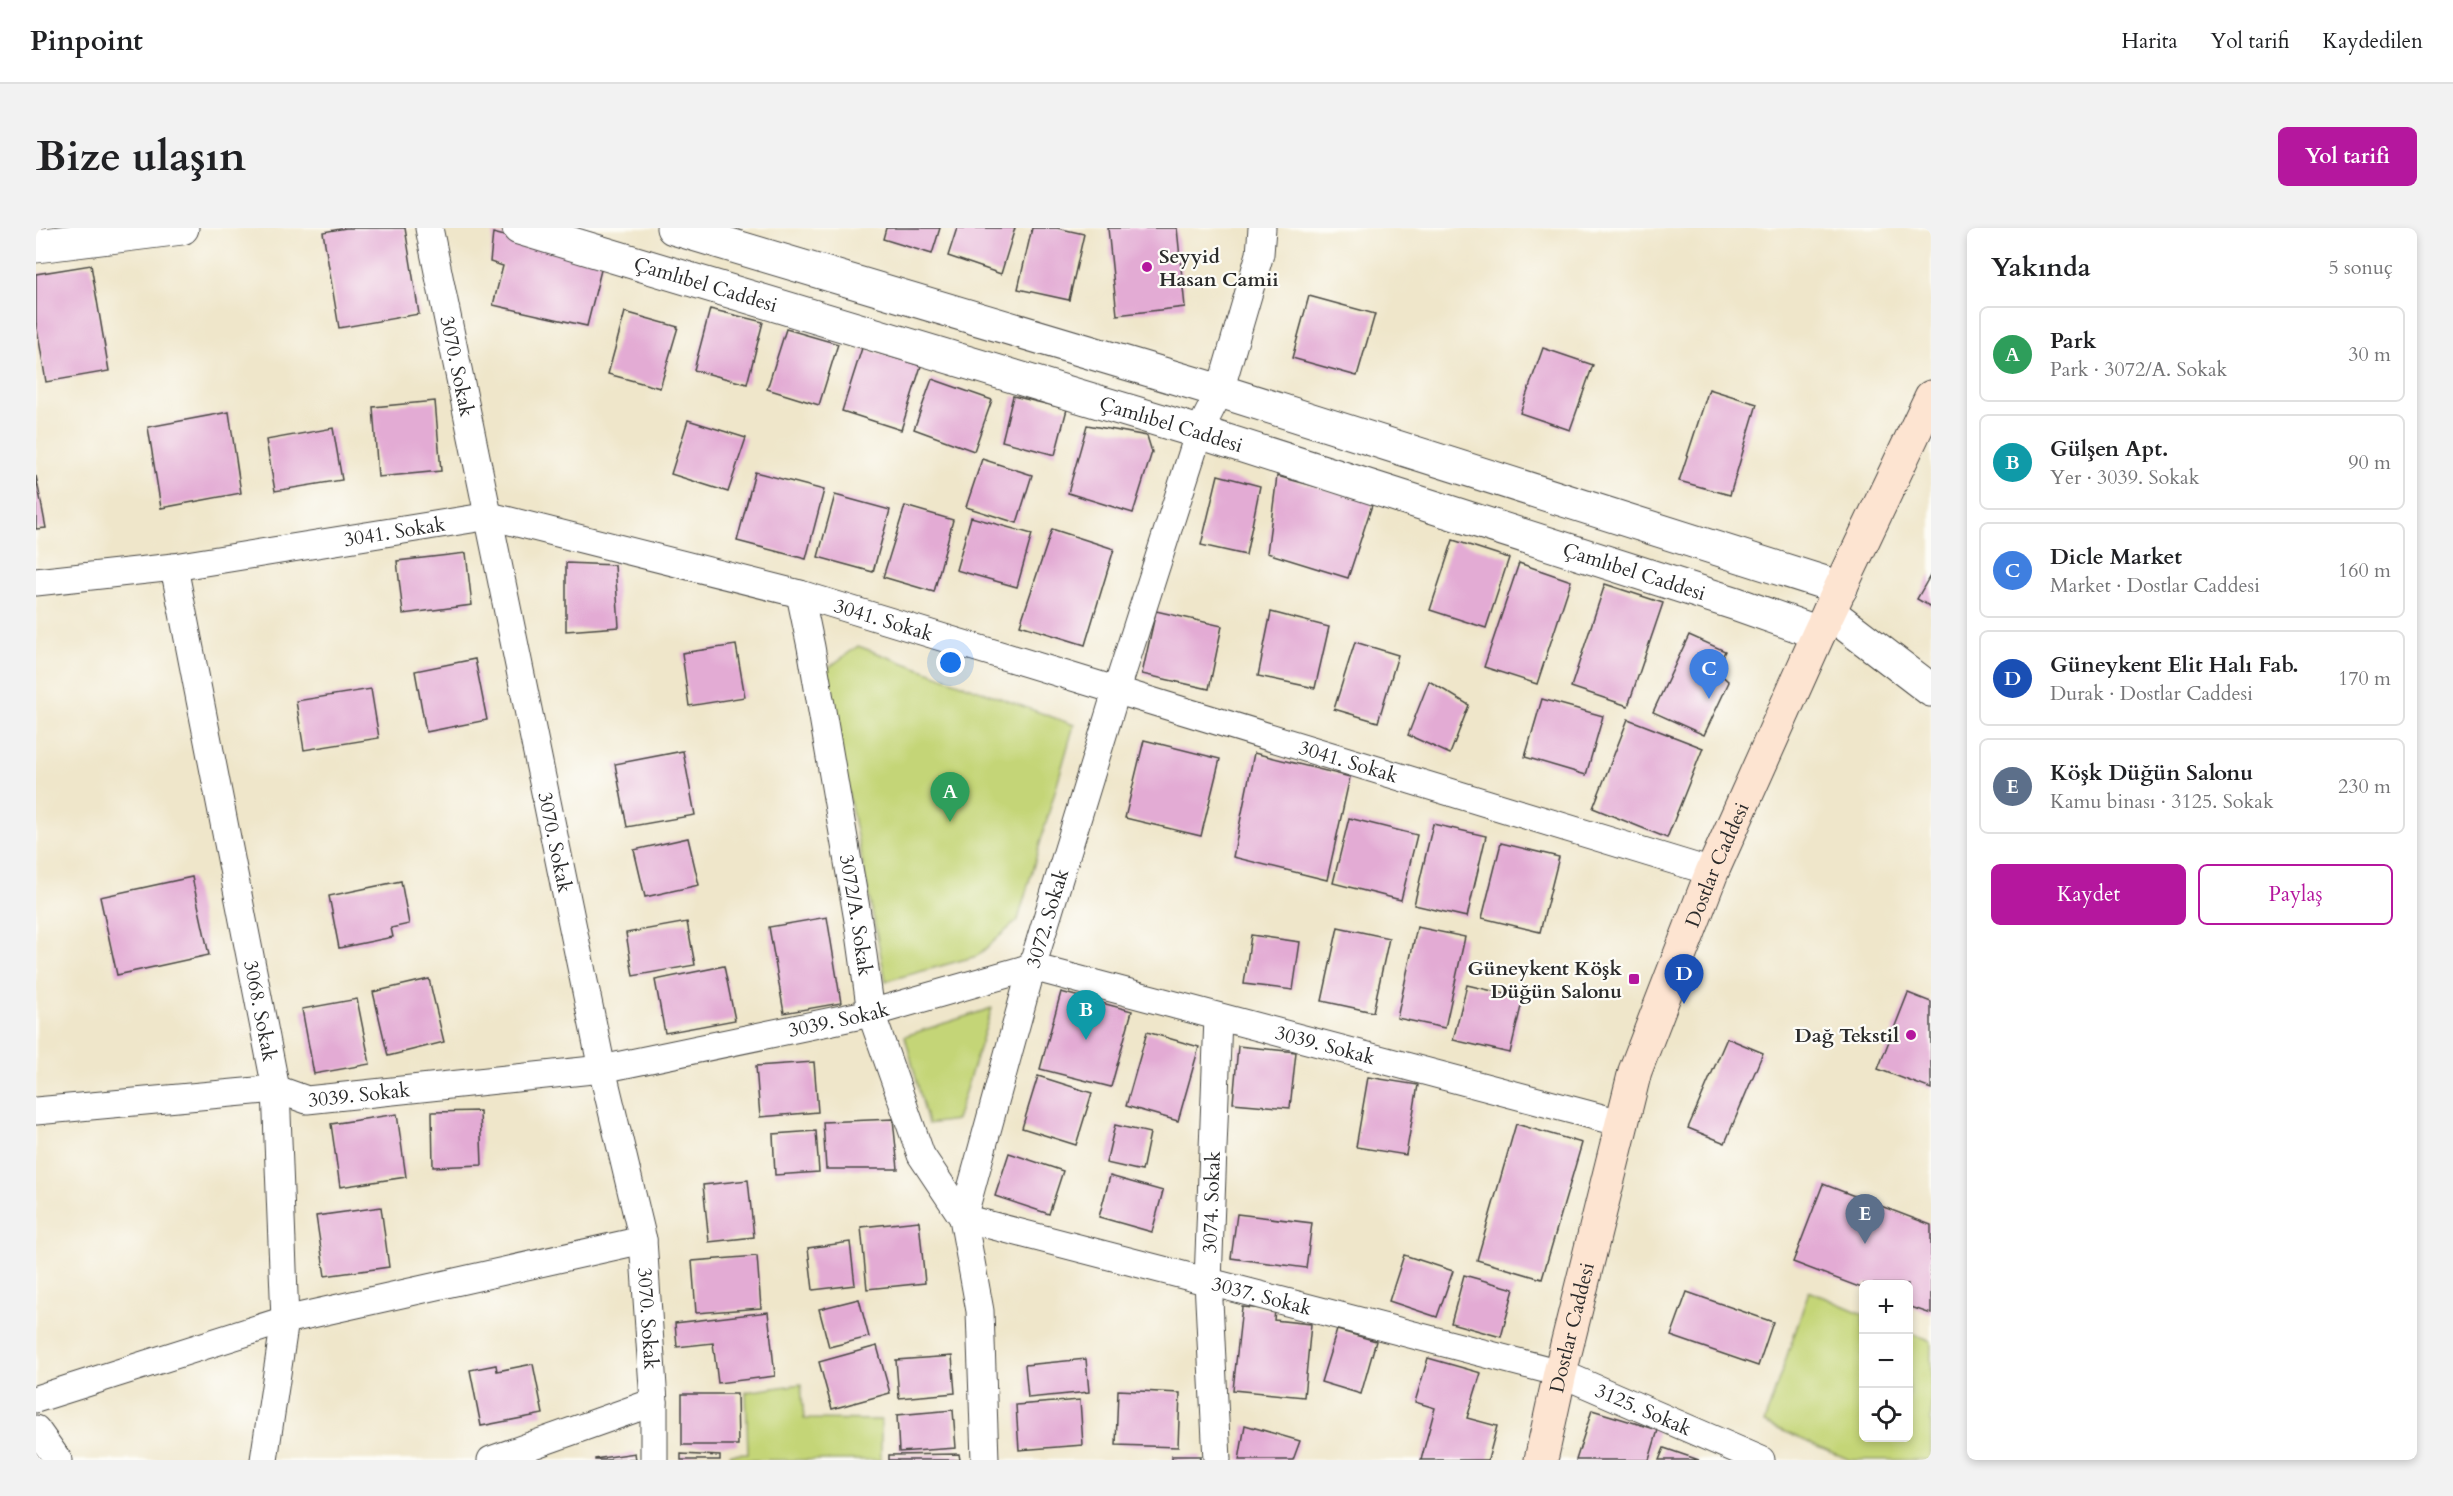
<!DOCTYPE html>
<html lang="tr">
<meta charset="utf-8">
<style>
body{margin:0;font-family:Cardo,serif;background:#f2f2f2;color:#202124}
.controls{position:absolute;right:18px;bottom:18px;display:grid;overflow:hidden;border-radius:9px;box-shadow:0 3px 9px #0003}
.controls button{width:54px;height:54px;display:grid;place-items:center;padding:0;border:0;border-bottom:2px solid #e0e0e0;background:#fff;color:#202124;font:30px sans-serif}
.you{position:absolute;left:915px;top:435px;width:21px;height:21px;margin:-15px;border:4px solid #fff;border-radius:50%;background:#1a73e8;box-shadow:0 0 0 9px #1a73e833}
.badge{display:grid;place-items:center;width:39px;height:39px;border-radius:50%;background:#b5179e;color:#fff;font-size:20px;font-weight:700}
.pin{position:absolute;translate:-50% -50px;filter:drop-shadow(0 2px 3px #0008)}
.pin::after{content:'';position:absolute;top:32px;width:21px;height:18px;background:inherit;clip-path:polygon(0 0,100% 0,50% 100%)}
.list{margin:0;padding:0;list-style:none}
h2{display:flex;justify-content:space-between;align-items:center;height:78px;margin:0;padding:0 24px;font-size:26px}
h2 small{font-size:20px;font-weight:400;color:#757577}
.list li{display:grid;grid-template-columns:39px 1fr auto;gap:18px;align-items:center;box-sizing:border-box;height:96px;margin:0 12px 12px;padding:0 12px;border:2px solid #e0e0e0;border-radius:9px}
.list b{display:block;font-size:22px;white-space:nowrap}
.list p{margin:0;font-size:20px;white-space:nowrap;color:#757577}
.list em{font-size:20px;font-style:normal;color:#757577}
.actions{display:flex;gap:12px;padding:18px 24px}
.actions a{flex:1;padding:14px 0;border:2px solid #b5179e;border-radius:9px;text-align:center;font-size:21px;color:#b5179e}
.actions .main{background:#b5179e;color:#fff}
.icon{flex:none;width:33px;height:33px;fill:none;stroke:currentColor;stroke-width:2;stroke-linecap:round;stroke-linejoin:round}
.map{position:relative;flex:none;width:1895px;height:1232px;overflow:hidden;border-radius:9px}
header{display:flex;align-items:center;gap:36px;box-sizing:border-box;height:84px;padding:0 30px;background:#fff;border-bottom:2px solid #e0e0e0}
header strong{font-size:28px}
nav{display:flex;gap:33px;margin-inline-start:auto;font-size:21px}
.intro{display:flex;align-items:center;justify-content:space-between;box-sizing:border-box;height:144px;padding:0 36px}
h1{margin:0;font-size:42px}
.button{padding:15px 27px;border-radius:9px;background:#b5179e;color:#fff;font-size:21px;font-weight:700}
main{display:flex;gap:36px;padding:0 36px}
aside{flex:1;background:#fff;border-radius:9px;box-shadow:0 3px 9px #0003}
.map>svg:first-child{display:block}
.green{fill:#c4d577;stroke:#788051;stroke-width:1.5}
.building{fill:#e3abd4}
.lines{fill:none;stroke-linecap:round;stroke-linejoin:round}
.minor-casing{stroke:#484743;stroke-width:29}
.tertiary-casing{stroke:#484743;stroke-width:35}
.secondary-casing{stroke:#484743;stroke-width:35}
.minor{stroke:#fff;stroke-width:27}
.tertiary{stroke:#fff;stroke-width:33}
.secondary{stroke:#fde4d1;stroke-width:33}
.poi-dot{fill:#b5179e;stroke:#fdfcf7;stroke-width:2}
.labels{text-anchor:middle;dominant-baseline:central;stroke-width:4.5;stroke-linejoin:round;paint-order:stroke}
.poi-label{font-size:20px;font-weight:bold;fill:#2b2b2b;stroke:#fdfcf7;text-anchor:end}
.street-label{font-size:20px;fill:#2b2b2b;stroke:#fdfcf7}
</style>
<header>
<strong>Pinpoint</strong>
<nav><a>Harita</a><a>Yol tarifi</a><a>Kaydedilen</a></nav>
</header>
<div class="intro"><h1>Bize ulaşın</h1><a class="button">Yol tarifi</a></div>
<main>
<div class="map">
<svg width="1895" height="1232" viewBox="0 0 1895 1232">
<rect width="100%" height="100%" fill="#fdfcf7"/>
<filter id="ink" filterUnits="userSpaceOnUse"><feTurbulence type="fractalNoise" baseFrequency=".0167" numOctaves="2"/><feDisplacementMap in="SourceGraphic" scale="12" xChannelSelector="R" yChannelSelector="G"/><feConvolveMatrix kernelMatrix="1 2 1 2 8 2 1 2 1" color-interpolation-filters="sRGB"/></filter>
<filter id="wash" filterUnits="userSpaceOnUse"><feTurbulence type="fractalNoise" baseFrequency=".008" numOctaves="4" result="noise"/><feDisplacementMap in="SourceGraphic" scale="24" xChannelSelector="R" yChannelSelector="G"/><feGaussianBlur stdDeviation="1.35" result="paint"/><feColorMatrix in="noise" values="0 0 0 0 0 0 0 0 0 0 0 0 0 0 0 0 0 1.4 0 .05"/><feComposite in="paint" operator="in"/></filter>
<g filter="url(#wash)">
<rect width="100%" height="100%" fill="#efe6ca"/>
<!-- green -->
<g class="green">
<polygon points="822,418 1038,497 982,692 941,728 850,753 788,443"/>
<polygon points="956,780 920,892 892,896 869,808"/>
<polygon points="1773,1063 1827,1086 1828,1210 1872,1210 1873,1104 1895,1114 1895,1232 1814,1232 1728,1195"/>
<polygon points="765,1156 768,1191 845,1192 845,1232 694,1232 694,1226 712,1225 710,1164"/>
</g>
<g id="blocks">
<!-- building -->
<g class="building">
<polygon points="310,0 369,0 383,86 303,100 287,4"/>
<polygon points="850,0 904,0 896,26 847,11"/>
<polygon points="921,0 979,0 965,46 912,28"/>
<polygon points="996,0 1021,0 1048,6 1033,72 982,61"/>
<polygon points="1072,0 1141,0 1149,79 1081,87"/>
<polygon points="457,5 567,34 551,98 457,77 467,38 454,34"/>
<polygon points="55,37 73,143 10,154 0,94 0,46"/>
<polygon points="1273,68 1339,86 1321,148 1256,130"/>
<polygon points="674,81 727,94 711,156 658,142"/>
<polygon points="589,84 642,99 624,160 572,146"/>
<polygon points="750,101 802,116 783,177 731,161"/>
<polygon points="826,120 885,138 865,202 806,183"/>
<polygon points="1507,120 1557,137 1534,202 1484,185"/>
<polygon points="896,151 956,172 938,223 878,201"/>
<polygon points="1673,161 1721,176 1694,267 1643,253"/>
<polygon points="977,168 1031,181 1019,227 966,213"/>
<polygon points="399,173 405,243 342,249 337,179"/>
<polygon points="193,184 205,265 125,280 112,199"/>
<polygon points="652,192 710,210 692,264 635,246"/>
<polygon points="1051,197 1111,208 1116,224 1097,285 1032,265"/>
<polygon points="297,200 306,252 239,263 230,212"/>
<polygon points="946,231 996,247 981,295 930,279"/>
<polygon points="719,244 788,262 770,331 701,313"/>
<polygon points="1182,247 1224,258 1210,327 1165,317"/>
<polygon points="0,248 10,300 0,301"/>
<polygon points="1241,248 1337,274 1312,350 1231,325"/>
<polygon points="799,267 854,282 837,344 782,329"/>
<polygon points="869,278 917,292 898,364 847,349"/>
<polygon points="935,289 996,306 981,359 920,342"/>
<polygon points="1016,301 1078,321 1049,417 984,397"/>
<polygon points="1417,312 1473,330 1450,400 1394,382"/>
<polygon points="430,325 436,377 367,386 361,333"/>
<polygon points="530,335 579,337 583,399 530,403"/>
<polygon points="1483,335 1535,353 1501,456 1448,439"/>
<polygon points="1895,346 1895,379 1881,371"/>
<polygon points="1569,356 1627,375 1592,478 1535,459"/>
<polygon points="1120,383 1186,398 1173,461 1106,446"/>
<polygon points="1235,384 1293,399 1279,460 1222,448"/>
<polygon points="1653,407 1689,423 1680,442 1693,454 1668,507 1617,484"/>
<polygon points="1319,414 1362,427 1342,494 1298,481"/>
<polygon points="700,417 709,469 653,478 646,425"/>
<polygon points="439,431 451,492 390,504 379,443"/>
<polygon points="1393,453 1433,477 1414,526 1372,507"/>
<polygon points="335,461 343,510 268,522 260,473"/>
<polygon points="1506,471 1567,488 1550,547 1489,529"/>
<polygon points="1592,491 1667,520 1631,610 1557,580"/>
<polygon points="1108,512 1184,531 1165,608 1089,590"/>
<polygon points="647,523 659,587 591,599 579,536"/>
<polygon points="1218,525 1314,549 1291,652 1197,629"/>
<polygon points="1313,590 1381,607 1365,672 1297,655"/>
<polygon points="1397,596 1450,608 1431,689 1378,677"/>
<polygon points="652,610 663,657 609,669 598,622"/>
<polygon points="1465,615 1523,629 1504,704 1446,690"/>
<polygon points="156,649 173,727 81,747 64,669"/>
<polygon points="365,653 373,696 355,700 357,709 303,720 293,668"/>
<polygon points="791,689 805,775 748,785 733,699"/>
<polygon points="651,694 659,737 597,748 590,705"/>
<polygon points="1302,699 1353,710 1337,784 1286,773"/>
<polygon points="1381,699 1429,709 1409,800 1361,790"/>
<polygon points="1215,707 1264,714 1257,762 1208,756"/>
<polygon points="688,738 699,792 629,805 619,752"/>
<polygon points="393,751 408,814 352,828 337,764"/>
<polygon points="1431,757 1487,770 1474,825 1417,812"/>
<polygon points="1025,764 1096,783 1075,859 1004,841"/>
<polygon points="1872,765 1895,774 1895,861 1842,841"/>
<polygon points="321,771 334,836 278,846 266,781"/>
<polygon points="1111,804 1163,819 1142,893 1090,878"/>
<polygon points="1691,810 1727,825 1689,915 1652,900"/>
<polygon points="1202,818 1260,824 1254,880 1197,875"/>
<polygon points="778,834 782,884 724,889 720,838"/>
<polygon points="1002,848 1056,865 1040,917 986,900"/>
<polygon points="1332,849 1382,857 1370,927 1320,919"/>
<polygon points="444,883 446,937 397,939 396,884"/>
<polygon points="361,886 370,949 304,959 295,896"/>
<polygon points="857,891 862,941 790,941 787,894"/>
<polygon points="1480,896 1546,915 1506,1051 1441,1032"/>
<polygon points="1079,897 1114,905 1106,943 1070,935"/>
<polygon points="780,903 783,944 739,947 737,906"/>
<polygon points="973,925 1027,943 1013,986 959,968"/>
<polygon points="1074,948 1127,963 1116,1004 1063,989"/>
<polygon points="712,952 718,1009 673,1014 667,957"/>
<polygon points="1787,956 1895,997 1895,1086 1872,1078 1872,1056 1828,1056 1828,1061 1757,1034"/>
<polygon points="345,979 353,1039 289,1048 280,988"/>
<polygon points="1201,986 1276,995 1270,1040 1195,1030"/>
<polygon points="883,993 889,1055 831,1061 825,999"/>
<polygon points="814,1014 819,1057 777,1062 772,1020"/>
<polygon points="1368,1027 1417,1043 1401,1089 1353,1073"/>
<polygon points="721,1028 725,1080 660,1085 656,1033"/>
<polygon points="1428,1047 1478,1061 1465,1109 1415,1095"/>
<polygon points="1651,1064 1737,1094 1722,1138 1635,1108"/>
<polygon points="823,1071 833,1109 793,1119 783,1081"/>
<polygon points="1206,1079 1239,1082 1238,1092 1275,1096 1268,1169 1197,1162"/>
<polygon points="732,1084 739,1148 682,1155 677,1115 641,1119 639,1095"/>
<polygon points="1301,1102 1340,1113 1325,1166 1285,1154"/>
<polygon points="841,1118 854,1165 796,1181 783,1134"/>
<polygon points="916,1128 919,1165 863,1170 860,1132"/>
<polygon points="1392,1130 1445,1145 1431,1190 1461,1198 1452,1232 1385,1232 1399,1180 1379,1174"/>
<polygon points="1050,1131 1053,1164 992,1170 989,1137"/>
<polygon points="497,1136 507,1186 445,1198 434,1142 460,1137 461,1143"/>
<polygon points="1082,1162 1144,1165 1142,1219 1080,1217"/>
<polygon points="646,1166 701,1166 702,1217 646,1217"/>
<polygon points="1044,1172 1047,1217 983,1222 980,1177"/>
<polygon points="917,1182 920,1220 863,1224 861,1187"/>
<polygon points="1556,1182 1622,1202 1613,1232 1540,1232"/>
<polygon points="1209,1197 1264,1213 1257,1232 1203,1232"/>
<polygon points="1628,1220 1663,1232 1623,1232"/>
<polygon points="599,1225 600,1232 559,1232 559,1231"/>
<polygon points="645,1226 684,1228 684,1232 645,1232"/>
<polygon points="923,1226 924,1232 853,1232 853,1227"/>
<rect x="1136" y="1228" width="28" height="4"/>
</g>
</g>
</g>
<g filter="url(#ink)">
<use href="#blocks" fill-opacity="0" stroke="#484743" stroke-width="1.5"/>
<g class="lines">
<defs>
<g id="minor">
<path id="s1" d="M393 0 566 841 607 1012 618 1174V1232"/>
<path id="s2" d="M138 339 240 861 249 1092 228 1232"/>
<path id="s3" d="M0 354 138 339 454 288 764 366 1676 644"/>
<path id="s4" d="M764 366 775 419 823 698 835 785 885 927 927 990 1524 1145 1725 1232"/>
<path id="s5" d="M0 883 240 861 271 872 566 841 835 785 996 739 1585 895"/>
<polyline points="0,1171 249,1092 607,1012"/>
<polyline points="0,1201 22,1232"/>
<polyline points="455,1232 618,1174"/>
<path id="s6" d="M949 1232 944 1083 927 990 996 739 1080 464 1163 204 1184 163 1224 26 1226 0"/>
<path id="s7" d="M1181 1232 1172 1053 1182 789"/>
</g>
<g id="tertiary">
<path id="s8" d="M483 0 1163 204 1701 376 1783 405"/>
<polyline points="637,0 1184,163 1805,360"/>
<polyline points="0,18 146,0"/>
<polyline points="1793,384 1895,462"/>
</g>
<g id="secondary">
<path id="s9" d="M1505 1232 1524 1145 1599 843 1676 644 1783 405 1895 169"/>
</g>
</defs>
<!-- minor casing -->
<use href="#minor" class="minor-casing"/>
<!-- tertiary casing -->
<use href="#tertiary" class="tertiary-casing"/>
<!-- secondary casing -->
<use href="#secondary" class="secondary-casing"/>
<!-- minor -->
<use href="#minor" class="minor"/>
<!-- tertiary -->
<use href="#tertiary" class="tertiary"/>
<!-- secondary -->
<use href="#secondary" class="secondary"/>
</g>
</g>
<!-- markers -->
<g class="poi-dot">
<circle cx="1111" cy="39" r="6"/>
<rect x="1592" y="745" width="12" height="12" rx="3"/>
<circle cx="1875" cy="807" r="6"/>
</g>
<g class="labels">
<!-- poi labels -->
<g class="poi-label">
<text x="1123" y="28" text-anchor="start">Seyyid<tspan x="1123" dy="23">Hasan Camii</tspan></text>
<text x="1586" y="740">Güneykent Köşk<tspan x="1586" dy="23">Düğün Salonu</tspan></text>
<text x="1863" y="807">Dağ Tekstil</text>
</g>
<!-- street labels -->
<g class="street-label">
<text stroke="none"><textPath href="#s8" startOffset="195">Çamlıbel Caddesi</textPath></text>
<text stroke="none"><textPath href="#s1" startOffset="141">3070. Sokak</textPath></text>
<text stroke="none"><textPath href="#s8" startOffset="681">Çamlıbel Caddesi</textPath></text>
<text stroke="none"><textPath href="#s3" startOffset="362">3041. Sokak</textPath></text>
<text stroke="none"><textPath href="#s8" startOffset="1167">Çamlıbel Caddesi</textPath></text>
<text stroke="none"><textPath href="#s3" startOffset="866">3041. Sokak</textPath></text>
<text stroke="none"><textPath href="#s3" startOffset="1352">3041. Sokak</textPath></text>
<text stroke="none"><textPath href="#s1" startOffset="627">3070. Sokak</textPath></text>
<text stroke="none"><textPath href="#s9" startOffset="622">Dostlar Caddesi</textPath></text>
<text stroke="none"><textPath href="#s4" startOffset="326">3072/A. Sokak</textPath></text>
<text stroke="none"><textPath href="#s6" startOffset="555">3072. Sokak</textPath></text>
<text stroke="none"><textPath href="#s2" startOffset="452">3068. Sokak</textPath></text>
<text stroke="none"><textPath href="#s5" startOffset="812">3039. Sokak</textPath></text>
<text stroke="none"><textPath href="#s5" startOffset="1316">3039. Sokak</textPath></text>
<text stroke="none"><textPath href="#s5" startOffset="326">3039. Sokak</textPath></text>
<text stroke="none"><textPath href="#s7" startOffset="258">3074. Sokak</textPath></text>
<text stroke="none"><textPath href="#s4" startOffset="960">3037. Sokak</textPath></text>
<text stroke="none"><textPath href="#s1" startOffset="1113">3070. Sokak</textPath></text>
<text stroke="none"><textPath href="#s9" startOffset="136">Dostlar Caddesi</textPath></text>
<text stroke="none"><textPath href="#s4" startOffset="1359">3125. Sokak</textPath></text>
</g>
</g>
</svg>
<div class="controls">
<button>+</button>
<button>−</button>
<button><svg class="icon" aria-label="locate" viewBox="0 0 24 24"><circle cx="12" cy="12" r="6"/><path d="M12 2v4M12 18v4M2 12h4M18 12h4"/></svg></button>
</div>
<div class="you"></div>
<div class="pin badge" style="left:914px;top:594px;background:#2e9e5b">A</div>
<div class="pin badge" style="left:1050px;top:812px;background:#0f9aa8">B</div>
<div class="pin badge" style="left:1673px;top:471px;background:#3f7fe0">C</div>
<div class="pin badge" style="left:1648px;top:776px;background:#1a4fb4">D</div>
<div class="pin badge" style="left:1829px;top:1016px;background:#5c6f8a">E</div>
</div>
<aside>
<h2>Yakında<small>5 sonuç</small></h2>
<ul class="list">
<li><span class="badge" style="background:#2e9e5b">A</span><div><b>Park</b><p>Park · 3072/A. Sokak</p></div><em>30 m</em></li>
<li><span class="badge" style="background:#0f9aa8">B</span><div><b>Gülşen Apt.</b><p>Yer · 3039. Sokak</p></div><em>90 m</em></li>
<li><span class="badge" style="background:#3f7fe0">C</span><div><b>Dicle Market</b><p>Market · Dostlar Caddesi</p></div><em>160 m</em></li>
<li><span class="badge" style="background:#1a4fb4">D</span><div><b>Güneykent Elit Halı Fab.</b><p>Durak · Dostlar Caddesi</p></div><em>170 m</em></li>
<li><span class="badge" style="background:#5c6f8a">E</span><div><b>Köşk Düğün Salonu</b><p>Kamu binası · 3125. Sokak</p></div><em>230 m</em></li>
</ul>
<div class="actions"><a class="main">Kaydet</a><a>Paylaş</a></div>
</aside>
</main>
